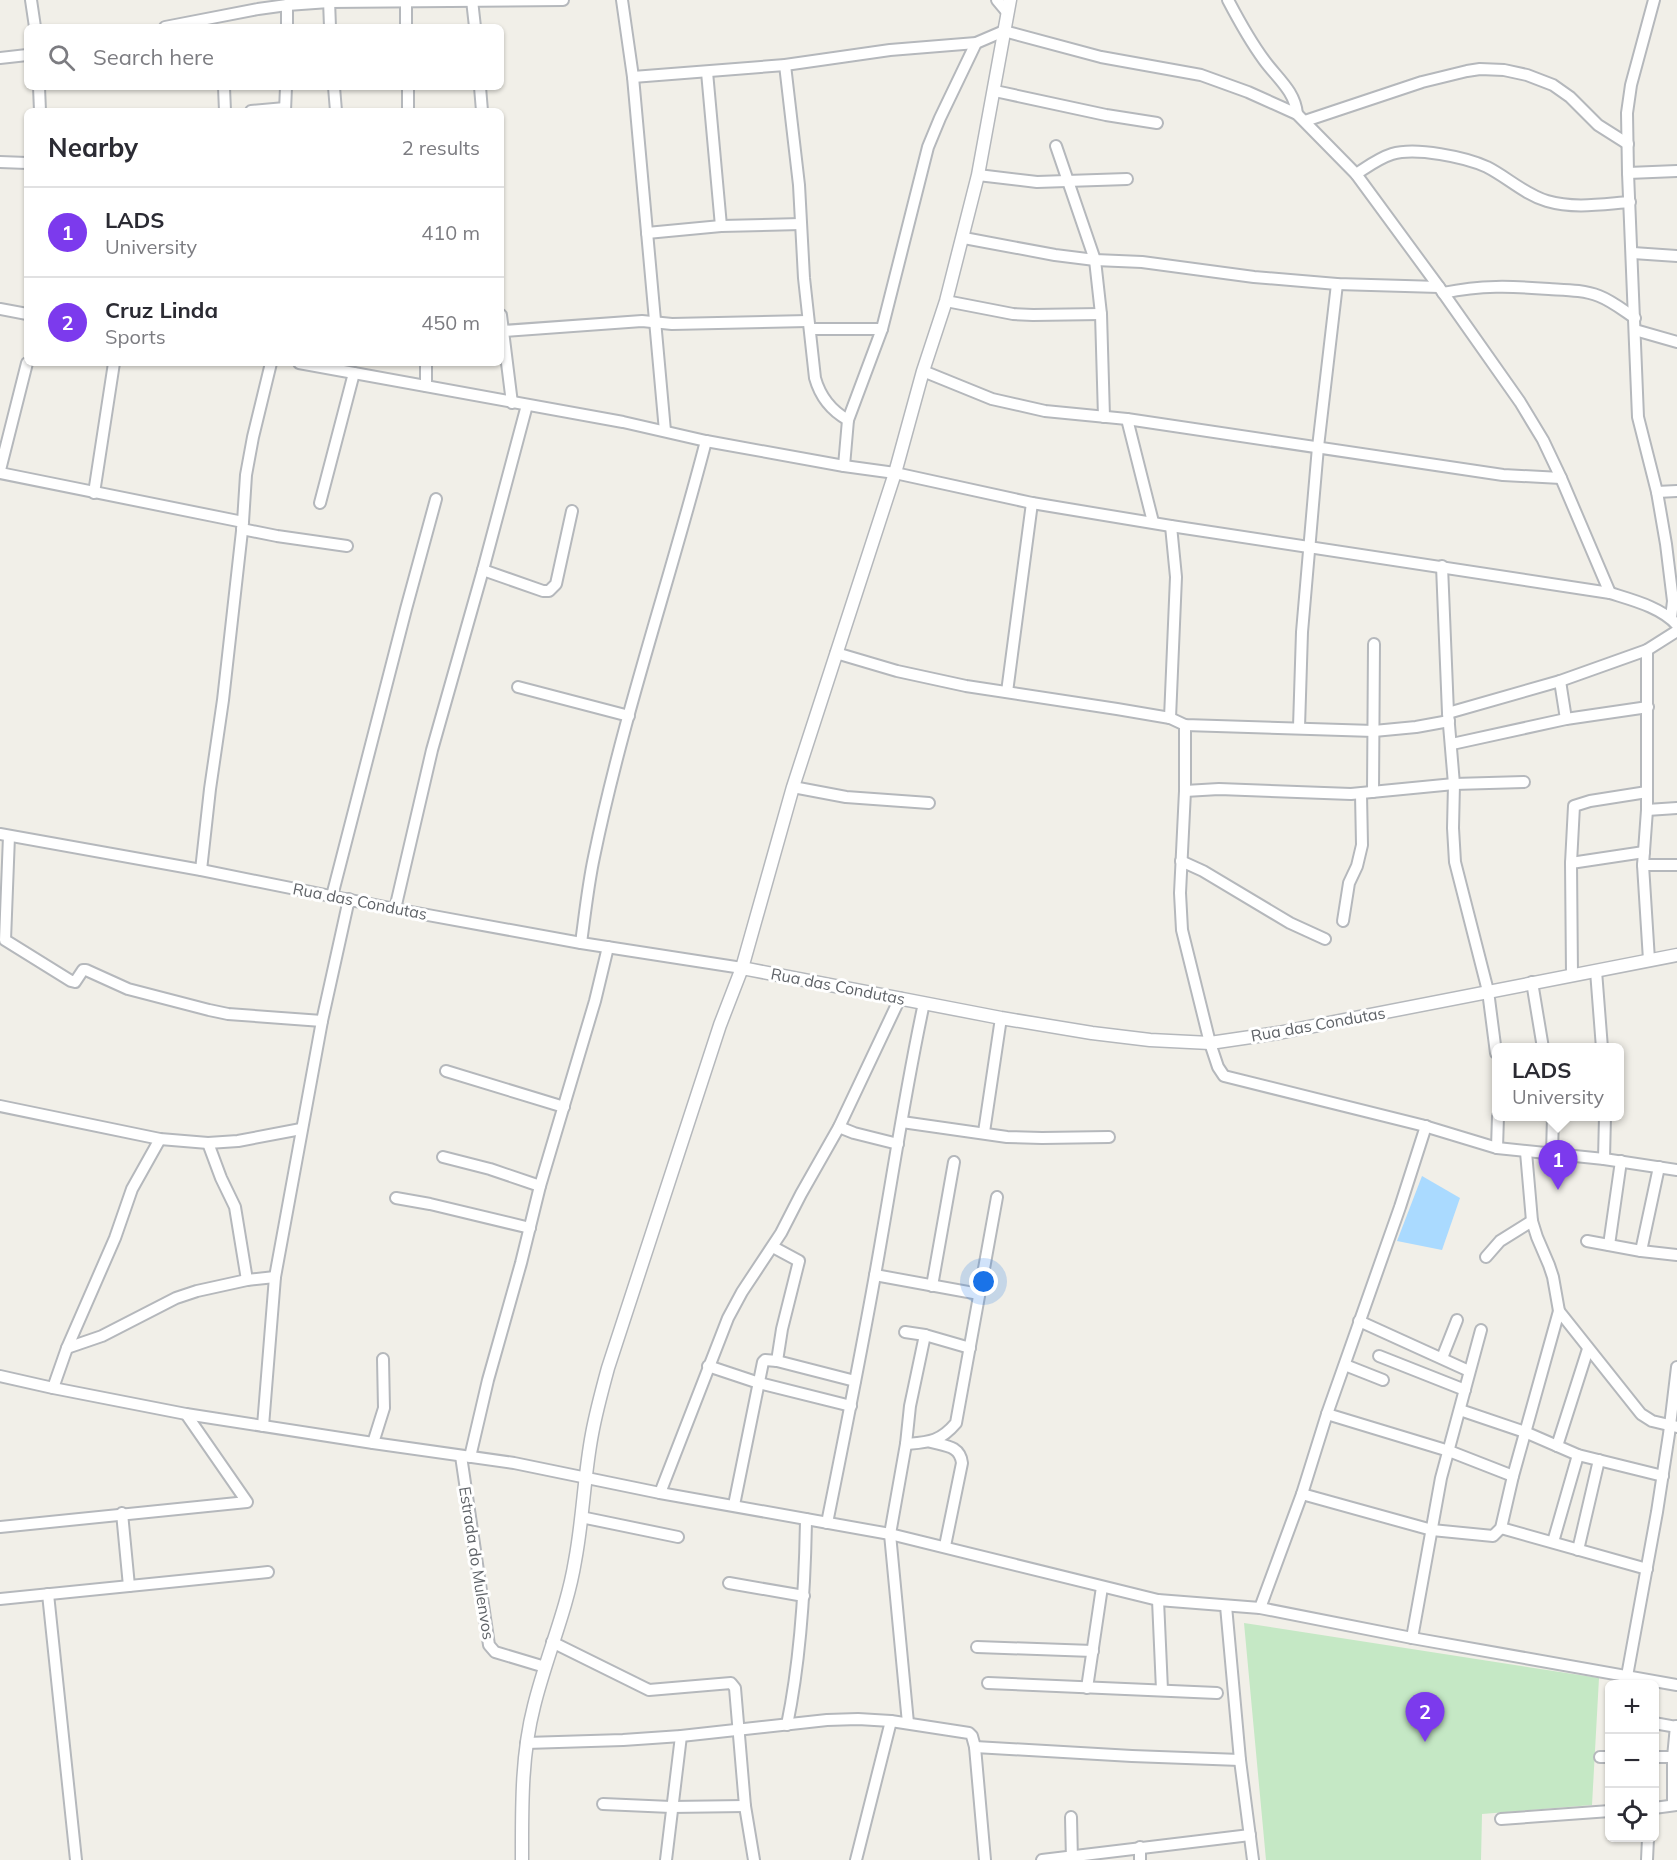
<!DOCTYPE html>
<meta charset="utf-8">
<style>
body{margin:0;font-family:Mulish,sans-serif;background:#f7f7f7;color:#2b2b33}
.controls{position:absolute;right:18px;bottom:18px;display:grid;overflow:hidden;border-radius:9px;box-shadow:0 2px 4px #0004}
.controls button{width:54px;height:54px;display:grid;place-items:center;padding:0;border:0;border-bottom:2px solid #e1e1e2;background:#fff;color:#2b2b33;font:30px sans-serif}
.you{position:absolute;left:984px;top:1282px;width:21px;height:21px;margin:-15px;border:4px solid #fff;border-radius:50%;background:#1a73e8;box-shadow:0 0 0 9px #1a73e833}
.badge{display:grid;place-items:center;width:39px;height:39px;border-radius:50%;background:#7c3aed;color:#fff;font-size:20px;font-weight:700}
.pin{position:absolute;translate:-50% -50px;filter:drop-shadow(0 2px 3px #0008)}
.pin::after{content:'';position:absolute;top:32px;width:21px;height:18px;background:inherit;clip-path:polygon(0 0,100% 0,50% 100%)}
.popup{position:absolute;left:1492px;top:1043px;width:132px;height:78px;box-sizing:border-box;display:grid;place-content:center;border-radius:9px;background:#fff;filter:drop-shadow(0 2px 4px #0005);font-size:20px;white-space:nowrap;color:#7c7c81}
.popup b{font-size:22px;color:#2b2b33}
.popup::after{content:'';position:absolute;left:50%;top:100%;margin-left:-12px;border:12px solid transparent;border-top-color:#fff}
.list{margin:0;padding:0;list-style:none}
h2{display:flex;justify-content:space-between;align-items:center;height:78px;margin:0;padding:0 24px;font-size:26px}
h2 small{font-size:20px;font-weight:400;color:#7c7c81}
.list li{display:grid;grid-template-columns:39px 1fr auto;gap:18px;align-items:center;box-sizing:border-box;height:90px;padding:0 24px;border-top:2px solid #e1e1e2}
.list b{display:block;font-size:22px;white-space:nowrap}
.list p{margin:0;font-size:20px;white-space:nowrap;color:#7c7c81}
.list em{font-size:20px;font-style:normal;color:#7c7c81}
.icon{flex:none;width:33px;height:33px;fill:none;stroke:currentColor;stroke-width:2;stroke-linecap:round;stroke-linejoin:round}
.map{position:relative;flex:none;width:1677px;height:1860px;overflow:hidden}
.search{position:absolute;background:#fff;box-shadow:0 2px 4px #0004;left:24px;top:24px;width:480px;height:66px;display:flex;align-items:center;gap:15px;box-sizing:border-box;padding:0 21px;border-radius:9px;color:#7c7c81;font-size:22px}
.panel{position:absolute;background:#fff;box-shadow:0 2px 4px #0004;left:24px;top:108px;width:480px;height:258px;border-radius:9px}
.map>svg:first-child{display:block}
.green{fill:#c5e8c5}
.water{fill:#aadaff}
.lines{fill:none;stroke-linecap:round;stroke-linejoin:round}
.minor-casing{stroke:#b5b8bc;stroke-width:14}
.tertiary-casing{stroke:#b5b8bc;stroke-width:15}
.minor{stroke:#fff;stroke-width:10}
.tertiary{stroke:#fff;stroke-width:12}
.labels{text-anchor:middle;dominant-baseline:central;stroke-width:6;stroke-linejoin:round;paint-order:stroke}
.street-label{font-size:16px;fill:#5f6368;stroke:#fff}
</style>
<div class="map">
<svg width="1677" height="1860" viewBox="0 0 1677 1860">
<rect width="100%" height="100%" fill="#f1efe8"/>
<!-- green -->
<polygon class="green" points="1244,1623 1599,1678 1592,1805 1482,1814 1481,1860 1266,1860"/>
<!-- water -->
<polygon class="water" points="1422,1176 1460,1198 1442,1250 1397,1241"/>
<g class="lines">
<defs>
<g id="minor">
<polyline points="31,0 35,27"/>
<polyline points="329,0 330,27"/>
<polyline points="472,0 475,27"/>
<polyline points="622,0 633,77 665,431"/>
<polyline points="997,0 1007,12"/>
<path d="M1228 0C1239 21 1250 41 1264 60 1277 78 1295 91 1297 114"/>
<polyline points="1654,0 1631,85 1627,113 1628,173 1638,417 1657,492 1666,544 1673,601 1671,618"/>
<polyline points="406,1 406,27"/>
<polyline points="165,27 258,9 287,5 329,2 563,0"/>
<polyline points="287,27 287,5"/>
<polyline points="0,58 27,55"/>
<path d="M785 65 799 185 804 278 815 378C820 396 832 411 848 420"/>
<polyline points="707,72 721,226"/>
<polyline points="633,77 785,65 890,50 976,43 1004,31 1101,57 1201,75 1248,92 1297,114 1356,174 1439,287 1520,402 1543,440 1561,478 1610,593"/>
<polyline points="39,87 40,111"/>
<polyline points="224,87 225,111"/>
<polyline points="334,87 336,111"/>
<polyline points="408,87 408,111"/>
<polyline points="480,87 482,111"/>
<polyline points="995,91 1106,115 1157,123"/>
<polyline points="251,111 285,108"/>
<polyline points="285,111 286,87"/>
<polyline points="1305,121 1422,82 1467,71 1480,69 1504,70 1527,75 1553,85 1570,97 1598,125 1628,144"/>
<polyline points="1056,146 1095,260 1101,314 1104,417"/>
<polyline points="0,162 27,163"/>
<polyline points="1628,173 1677,171"/>
<path d="M1356 174C1367 167 1379 158 1392 154 1416 147 1465 157 1487 167 1507 177 1524 194 1547 201 1574 209 1603 204 1630 202"/>
<polyline points="978,175 1037,182 1127,179"/>
<polyline points="647,233 721,226 801,224"/>
<polyline points="964,238 1055,255 1095,260 1142,262 1254,277 1337,284 1439,287"/>
<polyline points="1633,253 1677,256"/>
<path d="M1443 293C1482 285 1510 286 1549 289 1566 290 1584 290 1599 296 1612 301 1623 310 1635 318"/>
<polyline points="946,301 1013,314 1033,315 1101,314"/>
<polyline points="0,309 27,314"/>
<polyline points="501,315 512,403"/>
<polyline points="810,329 882,329"/>
<polyline points="1635,330 1677,342"/>
<polyline points="503,331 642,321 672,324 808,321"/>
<path d="M299 363 623 422 706 441 844 466 895 473 1032 503 1171 526 1610 593C1632 600 1661 607 1677 625"/>
<polyline points="923,371 992,399 1045,411 1127,419 1503,475 1561,478"/>
<polyline points="426,386 426,363"/>
<polyline points="1127,419 1153,522"/>
<polyline points="844,466 848,420 882,329 928,147 940,118 976,43"/>
<polyline points="0,470 27,363"/>
<polyline points="0,473 243,522"/>
<polyline points="1657,492 1677,491"/>
<polyline points="94,493 114,363"/>
<polyline points="320,503 354,373"/>
<polyline points="242,529 277,536 347,546"/>
<polyline points="1442,566 1448,713 1454,784 1453,828 1455,862 1488,991 1496,1053"/>
<polyline points="483,570 543,591 549,591 556,584 572,511"/>
<polyline points="1647,650 1647,810 1643,865 1649,960"/>
<polyline points="836,653 897,671 966,686 1117,709 1170,718 1185,725 1374,731 1416,727 1449,721"/>
<polyline points="1560,681 1566,719"/>
<polyline points="518,687 629,716"/>
<polyline points="1007,692 1032,503"/>
<polyline points="1448,713 1560,681 1647,650 1677,631"/>
<polyline points="1170,718 1176,577 1171,526"/>
<polyline points="1185,725 1185,791 1180,893 1182,930 1210,1043 1218,1067 1224,1076 1421,1125 1497,1148 1604,1159 1677,1170"/>
<polyline points="1299,727 1302,632 1318,447 1337,284"/>
<polyline points="1452,744 1566,719 1648,707"/>
<polyline points="793,787 846,797 929,803"/>
<polyline points="1185,791 1219,789 1351,794 1454,784 1524,782"/>
<polyline points="1373,792 1374,644"/>
<polyline points="1647,810 1677,808"/>
<polyline points="0,834 201,870 395,909 581,943 742,968"/>
<polyline points="9,836 5,940 71,981 75,982 83,970 86,970 128,989 209,1010 228,1014 322,1021"/>
<polyline points="1181,861 1203,871 1290,923 1325,939"/>
<polyline points="1571,863 1644,852"/>
<polyline points="1643,865 1677,865"/>
<polyline points="201,870 210,789 223,700 243,522 246,475 253,437 271,363"/>
<polyline points="332,896 406,609 436,499"/>
<polyline points="395,909 432,750 483,570 527,405"/>
<polyline points="1343,921 1349,883 1357,866 1362,845 1361,794"/>
<path d="M581 943C585 914 588 885 594 857 623 716 670 580 706 441"/>
<polyline points="1596,971 1602,1048"/>
<polyline points="1572,975 1571,863 1574,806 1590,801 1647,792"/>
<polyline points="1532,982 1543,1048"/>
<polyline points="446,1071 564,1107"/>
<polyline points="0,1106 160,1139 208,1143 238,1141 301,1129"/>
<polyline points="902,1122 1007,1137 1042,1138 1109,1137"/>
<polyline points="839,1127 854,1133 898,1144"/>
<polyline points="984,1132 1001,1018"/>
<polyline points="208,1143 221,1178 235,1207 247,1280"/>
<polyline points="1497,1148 1498,1116"/>
<polyline points="1526,1152 1532,1221 1537,1237 1549,1265 1553,1277 1559,1311 1641,1414 1652,1421 1677,1427"/>
<polyline points="1552,1154 1553,1116"/>
<polyline points="443,1157 490,1169 540,1186"/>
<polyline points="1604,1159 1605,1116"/>
<polyline points="396,1198 430,1204 530,1228"/>
<polyline points="1587,1241 1641,1251 1677,1255"/>
<polyline points="1609,1245 1621,1161"/>
<polyline points="773,1247 799,1261 782,1329 777,1361"/>
<polyline points="1641,1251 1659,1167"/>
<polyline points="1486,1257 1500,1241 1532,1221"/>
<polyline points="875,1275 979,1294"/>
<polyline points="932,1286 954,1162"/>
<polyline points="1359,1321 1469,1371"/>
<polyline points="905,1332 925,1335 970,1348"/>
<polyline points="67,1348 102,1336 176,1298 197,1291 247,1280 275,1277"/>
<polyline points="1379,1356 1465,1390"/>
<polyline points="1442,1358 1457,1320"/>
<polyline points="1345,1365 1383,1380"/>
<polyline points="708,1366 759,1383 851,1406"/>
<polyline points="0,1376 53,1388 186,1414 373,1443 514,1463 660,1493 890,1534 1158,1600 1260,1608 1412,1638 1677,1685"/>
<polyline points="53,1388 67,1348 115,1238 132,1189 160,1139"/>
<polyline points="1460,1410 1525,1432 1578,1455 1663,1476"/>
<polyline points="1327,1414 1449,1451 1513,1476"/>
<polyline points="263,1426 275,1277 322,1021 349,899"/>
<path d="M931 1442C946 1446 960 1446 962 1463L945 1546"/>
<polyline points="373,1443 384,1408 383,1359"/>
<path d="M906 1444C929 1442 940 1442 956 1423L997 1197"/>
<polyline points="1557,1446 1588,1349"/>
<polyline points="461,1456 489,1645 495,1652 545,1667"/>
<polyline points="470,1457 488,1380 521,1263 540,1186 595,1001 608,947"/>
<polyline points="660,1493 728,1318 742,1292 781,1233 801,1194 839,1127 900,998"/>
<polyline points="1302,1494 1432,1530 1493,1536 1501,1528 1513,1476 1559,1311"/>
<polyline points="734,1505 763,1362 765,1360 777,1361 855,1381"/>
<polyline points="122,1513 129,1586"/>
<polyline points="581,1517 678,1537"/>
<path d="M827 1523C846 1429 865 1335 881 1241 895 1161 907 1081 924 1003"/>
<polyline points="0,1527 247,1502 186,1414"/>
<polyline points="1501,1528 1647,1569"/>
<polyline points="1553,1542 1578,1455"/>
<polyline points="1578,1550 1599,1460"/>
<polyline points="729,1583 804,1596"/>
<polyline points="48,1594 76,1860"/>
<polyline points="0,1599 268,1572"/>
<polyline points="1158,1600 1162,1690"/>
<polyline points="1226,1606 1240,1760 1253,1860"/>
<polyline points="1260,1608 1302,1494 1327,1414 1400,1207 1426,1126"/>
<polyline points="1412,1638 1441,1478 1481,1330"/>
<polyline points="552,1642 649,1690 731,1683 735,1688 745,1806 754,1860"/>
<polyline points="977,1647 1093,1651"/>
<polyline points="1627,1676 1657,1512 1669,1434 1677,1367"/>
<polyline points="988,1683 1217,1693"/>
<polyline points="1087,1688 1102,1587"/>
<polyline points="908,1723 890,1534 906,1444 910,1406 925,1335"/>
<polyline points="1654,1723 1677,1727"/>
<path d="M787 1725C801 1657 805 1589 806 1519"/>
<polyline points="526,1743 623,1740 681,1736 827,1720 858,1719 891,1721 969,1733 972,1736 975,1747 985,1860"/>
<polyline points="975,1747 1132,1756 1240,1760"/>
<polyline points="1600,1757 1610,1757"/>
<polyline points="1654,1757 1673,1757"/>
<polyline points="603,1804 671,1807 745,1806"/>
<polyline points="1673,1805 1673,1757 1676,1726"/>
<polyline points="1654,1808 1677,1805"/>
<polyline points="1071,1817 1072,1860"/>
<polyline points="1501,1819 1610,1811"/>
<polyline points="1140,1847 1140,1860"/>
<polyline points="666,1860 681,1736"/>
<polyline points="856,1860 891,1721"/>
<polyline points="1042,1860 1250,1835"/>
<polyline points="1647,1860 1648,1838"/>
</g>
<g id="tertiary">
<polyline points="742,968 1001,1018 1092,1033 1150,1040 1210,1043 1278,1033 1677,955"/>
<path d="M522 1860C522 1809 521 1756 534 1706 546 1657 567 1610 575 1561 583 1519 584 1476 592 1434 596 1412 602 1390 608 1368L720 1025 742 968 793 787 895 473 923 371 946 301 978 175 1010 0"/>
</g>
</defs>
<!-- minor casing -->
<use href="#minor" class="minor-casing"/>
<!-- tertiary casing -->
<use href="#tertiary" class="tertiary-casing"/>
<!-- minor -->
<use href="#minor" class="minor"/>
<!-- tertiary -->
<use href="#tertiary" class="tertiary"/>
</g>
<g class="labels">
<!-- street labels -->
<g class="street-label">
<text transform="translate(360 901) rotate(11)">Rua das Condutas</text>
<text transform="translate(838 986) rotate(11)">Rua das Condutas</text>
<text transform="translate(1318 1024) rotate(-10)">Rua das Condutas</text>
<text transform="translate(477 1563) rotate(81)">Estrada do Mulenvos</text>
</g>
</g>
</svg>
<div class="controls">
<button>+</button>
<button>−</button>
<button><svg class="icon" aria-label="locate" viewBox="0 0 24 24"><circle cx="12" cy="12" r="6"/><path d="M12 2v4M12 18v4M2 12h4M18 12h4"/></svg></button>
</div>
<div class="you"></div>
<div class="pin badge" style="left:1558px;top:1190px">1</div>
<div class="popup"><b>LADS</b>University</div>
<div class="pin badge" style="left:1425px;top:1742px">2</div>
<div class="search"><svg class="icon" aria-label="search" viewBox="0 0 24 24"><circle cx="10" cy="10" r="6"/><path d="M15 15l6 6"/></svg>Search here</div>
<section class="panel">
<h2>Nearby<small>2 results</small></h2>
<ul class="list">
<li><span class="badge">1</span><div><b>LADS</b><p>University</p></div><em>410 m</em></li>
<li><span class="badge">2</span><div><b>Cruz Linda</b><p>Sports</p></div><em>450 m</em></li>
</ul>
</section>
</div>
